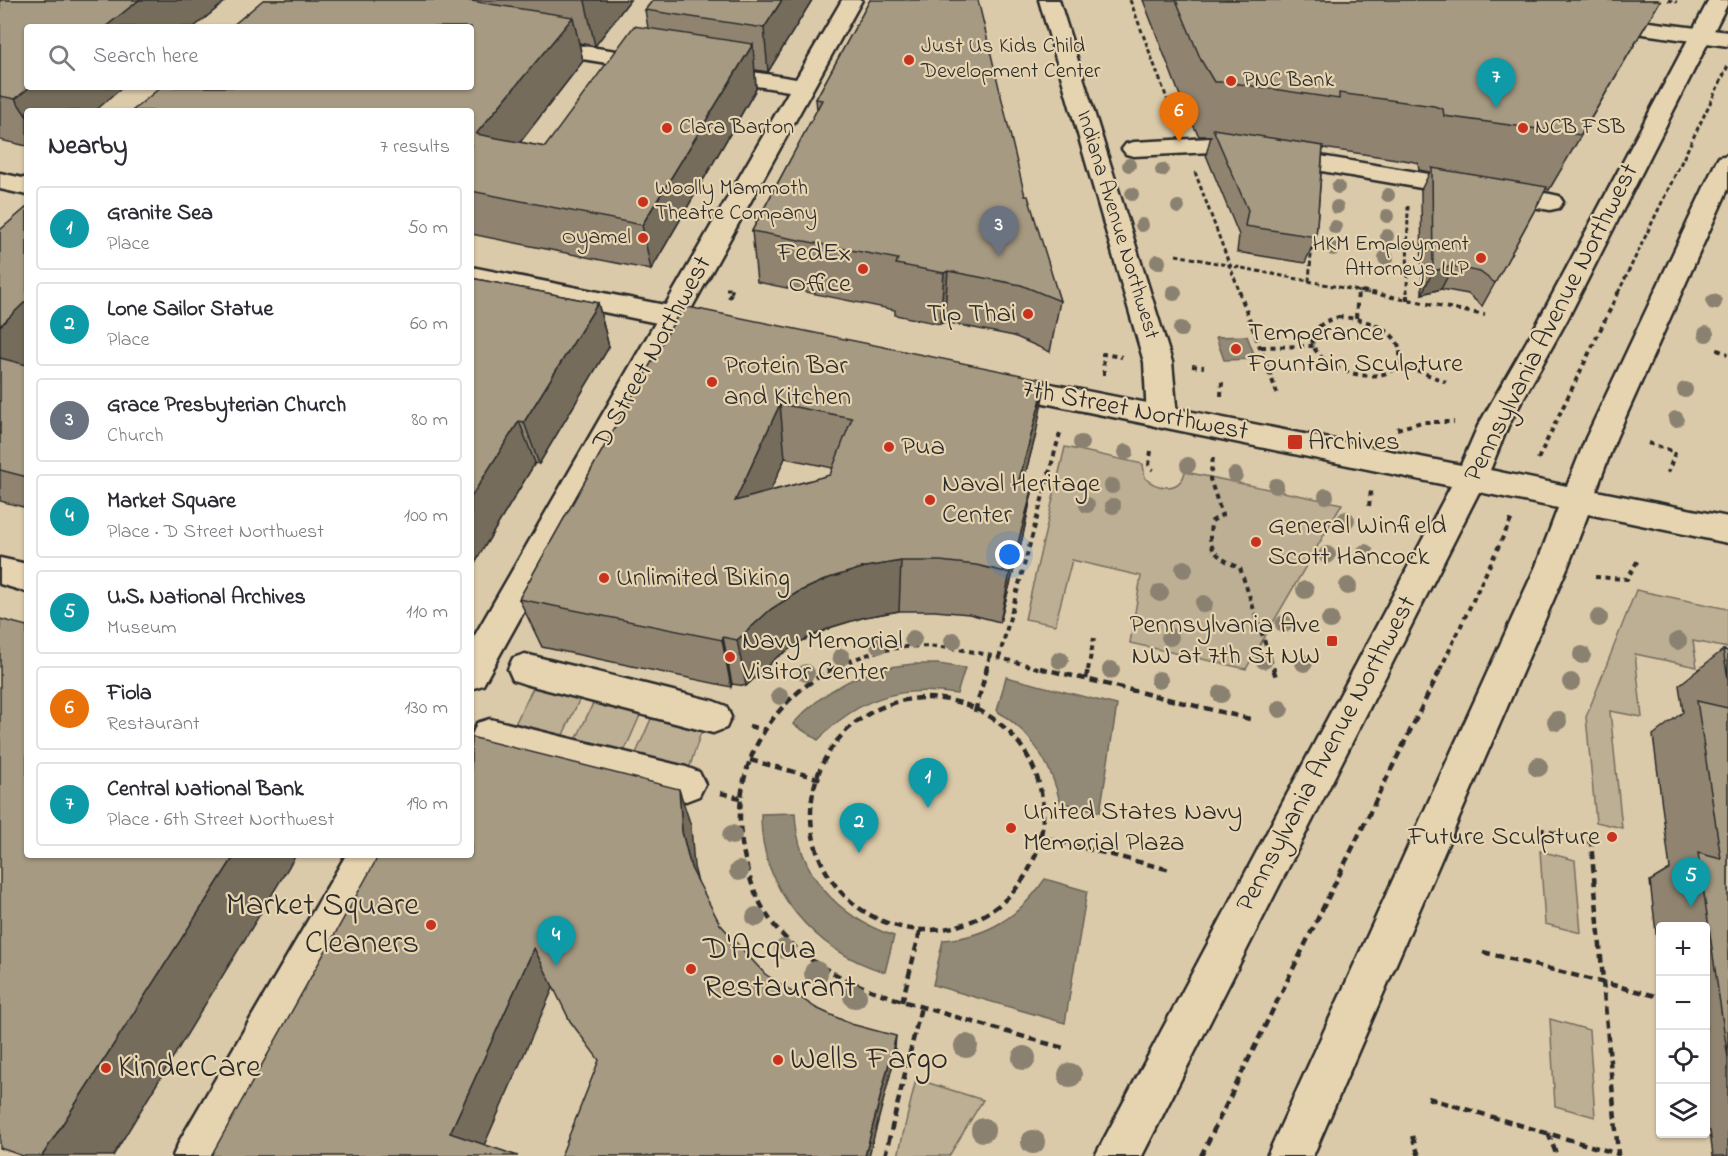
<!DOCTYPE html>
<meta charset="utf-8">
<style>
body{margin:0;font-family:"Indie Flower",sans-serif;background:#f2f2f3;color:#2b2b33}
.controls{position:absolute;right:18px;bottom:18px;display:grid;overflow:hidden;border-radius:6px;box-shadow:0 2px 4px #0004}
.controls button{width:54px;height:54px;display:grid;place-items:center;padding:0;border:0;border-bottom:2px solid #e1e1e2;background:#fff;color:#2b2b33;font:30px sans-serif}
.you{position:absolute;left:1010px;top:555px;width:21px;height:21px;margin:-15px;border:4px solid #fff;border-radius:50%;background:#1a73e8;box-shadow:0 0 0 9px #1a73e833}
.badge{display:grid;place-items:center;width:39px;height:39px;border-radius:50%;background:#2563eb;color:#fff;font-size:20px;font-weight:700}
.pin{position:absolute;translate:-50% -50px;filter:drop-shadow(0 2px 3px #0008)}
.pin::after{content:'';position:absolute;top:32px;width:21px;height:18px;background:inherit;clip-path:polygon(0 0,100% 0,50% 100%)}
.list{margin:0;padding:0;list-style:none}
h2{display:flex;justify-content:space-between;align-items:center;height:78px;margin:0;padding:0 24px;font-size:26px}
h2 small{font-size:20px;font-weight:400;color:#7c7c81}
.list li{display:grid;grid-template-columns:39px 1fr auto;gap:18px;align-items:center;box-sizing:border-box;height:84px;margin:0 12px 12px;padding:0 12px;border:2px solid #e1e1e2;border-radius:6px}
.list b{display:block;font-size:22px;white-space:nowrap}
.list p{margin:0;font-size:20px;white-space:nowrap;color:#7c7c81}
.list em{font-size:20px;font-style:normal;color:#7c7c81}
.icon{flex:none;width:33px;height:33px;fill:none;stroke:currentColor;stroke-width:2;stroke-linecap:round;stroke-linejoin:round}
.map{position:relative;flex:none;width:1728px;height:1156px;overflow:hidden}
.search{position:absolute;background:#fff;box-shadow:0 2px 4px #0004;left:24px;top:24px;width:450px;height:66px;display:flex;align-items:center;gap:15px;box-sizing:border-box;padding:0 21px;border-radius:6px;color:#7c7c81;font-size:22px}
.panel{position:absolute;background:#fff;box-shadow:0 2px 4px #0004;left:24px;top:108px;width:450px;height:750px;border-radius:6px}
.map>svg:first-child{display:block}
.green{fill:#bdaf94;stroke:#746d60;stroke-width:1.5}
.water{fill:#928976;stroke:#696358;stroke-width:1.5}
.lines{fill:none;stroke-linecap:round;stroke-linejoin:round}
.minor-casing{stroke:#2b2b2b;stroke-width:5}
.major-casing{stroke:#2b2b2b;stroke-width:5}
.highway-casing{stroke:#2b2b2b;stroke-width:5}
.path-far2{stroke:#2b2b2b;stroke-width:3;stroke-dasharray:4.5 3;stroke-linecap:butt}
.path-far1{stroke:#2b2b2b;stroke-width:4;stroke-dasharray:5 4.5;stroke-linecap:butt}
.path{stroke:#2b2b2b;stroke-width:4.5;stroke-dasharray:8 5;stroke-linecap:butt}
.minor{fill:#e6d4b1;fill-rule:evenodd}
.major{fill:#e6d4b1;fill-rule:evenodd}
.highway{fill:#e6d4b1;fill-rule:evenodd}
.tree{fill:#8a816f}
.wall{fill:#908471;stroke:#2b2b2b;stroke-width:1.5;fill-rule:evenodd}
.shaded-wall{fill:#756c5c;stroke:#2b2b2b;stroke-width:1.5}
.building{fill:#a79a83;stroke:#2b2b2b;stroke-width:1.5;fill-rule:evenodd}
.poi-dot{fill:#c8321e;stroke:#e6d4b1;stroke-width:2}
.labels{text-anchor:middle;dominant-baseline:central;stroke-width:4.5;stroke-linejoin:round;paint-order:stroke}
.far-poi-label{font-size:22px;fill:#2b2b2b;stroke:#e6d4b1;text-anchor:start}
.far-street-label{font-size:22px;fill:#2b2b2b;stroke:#e6d4b1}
.poi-label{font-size:27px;fill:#2b2b2b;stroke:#e6d4b1;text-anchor:start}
.street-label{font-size:27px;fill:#2b2b2b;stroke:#e6d4b1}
.near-poi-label{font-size:33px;fill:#2b2b2b;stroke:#e6d4b1;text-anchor:start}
</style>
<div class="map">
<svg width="1728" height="1156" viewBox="0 0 1728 1156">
<rect width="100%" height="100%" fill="#dbcaa9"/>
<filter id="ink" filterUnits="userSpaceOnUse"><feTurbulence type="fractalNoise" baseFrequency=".0167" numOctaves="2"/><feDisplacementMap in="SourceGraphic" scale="12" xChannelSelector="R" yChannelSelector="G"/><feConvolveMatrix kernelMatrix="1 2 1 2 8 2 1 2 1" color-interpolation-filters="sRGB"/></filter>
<g filter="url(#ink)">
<!-- green -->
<g class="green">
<path d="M1065 447 1143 464 1145 478C1158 490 1180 492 1185 472L1342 504 1246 669 1130 643 1141 576 1072 560 1055 625 1025 619Z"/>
<polygon points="1636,590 1728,609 1728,648 1693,641 1697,667 1635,654 1642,717 1610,711 1622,828 1596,822 1586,717"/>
<polygon points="535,684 581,696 561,739 514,726"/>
<polygon points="595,699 642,711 623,754 575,742"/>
<polygon points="654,712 707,725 700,735 688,772 634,758"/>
<polygon points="1540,851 1575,860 1581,933 1545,924"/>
<polygon points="1550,1019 1589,1030 1595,1117 1555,1106"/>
<polygon points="916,1079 983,1100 949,1156 898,1156"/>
</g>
<!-- water -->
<g class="water">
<polygon points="1247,336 1256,359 1224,360 1216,337"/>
<path d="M913 664H938L965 668 957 694C900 685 858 698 818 740L793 724C825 688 865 668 913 664Z"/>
<path d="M1006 677 1117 705 1100 812 1060 802C1051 763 1032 733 997 711Z"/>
<path d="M795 813C797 874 838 917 894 936L885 972C814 951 760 889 761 814Z"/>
<path d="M1045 879 1087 891 1065 1023 933 985 943 940C988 937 1020 916 1045 879Z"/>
</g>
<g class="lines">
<defs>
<g id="minor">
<polygon points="842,0 862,0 483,685 471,689 471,642 789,91 710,79 702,77 699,72 702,67 710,65 796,79"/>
<polygon points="1039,0 1059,0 1172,362 1177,417 1172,425 1162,428 1152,425 1147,417 1144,362"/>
<polygon points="471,29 656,57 664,59 667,64 664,69 656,71 471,41"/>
<polygon points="1211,138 1550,194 1559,196 1563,202 1559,208 1550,210 1211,152 1134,156 1126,154 1122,149 1126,144 1134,142"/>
<polygon points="0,558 27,564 27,592 0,584"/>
<polygon points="525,654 713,701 726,706 731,717 726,728 713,733 525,684 513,680 508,669 513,658"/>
<polygon points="490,719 686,767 699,772 705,784 699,796 686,801 490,751 477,747 472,735 477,723"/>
<polygon points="346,855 386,855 221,1156 173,1156 180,1140"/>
</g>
<g id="major">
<polygon points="1709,0 1728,0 1728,3 1567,320 1508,426 1490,470 1567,486 1586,438 1716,162 1719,157 1728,155 1728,189 1616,438 1596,491 1728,517 1728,543 1588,514 1568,566 1313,1156 1267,1156 1536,566 1558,508 1479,492 1142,1156 1095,1156 1451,486 1000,394 990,391 986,384 990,377 1000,374 1461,465 1478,426 1539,320"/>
<polygon points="0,173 27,179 27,195 0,189"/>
<polygon points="471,267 721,316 731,319 735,326 731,333 721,336 471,285"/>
</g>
<polygon id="highway" points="1601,16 1728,32 1728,46 1593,27 1590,22 1593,17"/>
</defs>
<!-- minor casing -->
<use href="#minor" class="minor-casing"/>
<!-- major casing -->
<use href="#major" class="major-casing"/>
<!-- highway casing -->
<use href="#highway" class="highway-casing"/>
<!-- path-far2 -->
<g class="path-far2">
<polyline points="1130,0 1175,120"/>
<polyline points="1668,0 1677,2"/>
<polyline points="1195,172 1240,293"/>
<polyline points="1176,255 1369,293"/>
<polyline points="1309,281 1312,243"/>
<polyline points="726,289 733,289 731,293"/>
<polyline points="1358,293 1358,290"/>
<polyline points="1407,293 1408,204"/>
<polyline points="1618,293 1728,66"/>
</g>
<!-- path-far1 -->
<g class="path-far1">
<polyline points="1239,291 1277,393"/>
<polyline points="1362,291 1485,315"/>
<polyline points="729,298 732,291"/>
<polyline points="1407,300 1407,291"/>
<path d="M1338 317C1363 317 1415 333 1396 368 1362 393 1287 351 1321 325 1325 321 1333 319 1338 317Z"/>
<polyline points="1356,318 1358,291"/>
<polyline points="1261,347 1314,346"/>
<polyline points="1717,350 1728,354"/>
<polyline points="1399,363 1446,382"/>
<polyline points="1192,366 1204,367"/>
<polyline points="1104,375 1103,354 1122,357"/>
<polyline points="1221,396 1222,382"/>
<polyline points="1397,429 1422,422 1454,422"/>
<polyline points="1648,443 1675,452 1668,473"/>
<polyline points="1151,451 1149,465 1153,470"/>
<path d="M1213 458 1210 479 1222 515 1212 521C1205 549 1216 557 1240 568L1274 670"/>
<polyline points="1538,459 1619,291"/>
<polyline points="1369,506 1371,490"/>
<polyline points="1595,577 1627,579 1638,560"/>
<polyline points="999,658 1060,433"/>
<path d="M831 670C909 629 966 649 1045 670"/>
<polyline points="986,670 990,656"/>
<polyline points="1088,670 1094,638"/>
<polyline points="1440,670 1512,518"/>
</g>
<!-- path -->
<g class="path">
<path d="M834 668C787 692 750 737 742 791 738 817 740 841 747 867 770 965 864 990 949 1015 988 1026 1027 1038 1067 1049"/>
<polyline points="1040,668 1254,720"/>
<polyline points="1273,668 1277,680"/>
<polyline points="1086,679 1088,668"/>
<circle cx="927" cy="814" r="116"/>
<polyline points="975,712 987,668"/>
<polyline points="749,726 765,730"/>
<polyline points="750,760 825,780"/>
<polyline points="721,793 740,798"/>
<polyline points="1034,835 1170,870"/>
<polyline points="1483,952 1660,997"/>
<polyline points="902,1002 921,928"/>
<polyline points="1428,1098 1618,1154 1591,842 1533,828"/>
<polyline points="1548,1133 1557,1156"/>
<polyline points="1412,1136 1419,1156"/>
<polyline points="885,1156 921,1007"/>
<polyline points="1201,1156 1441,668"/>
</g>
<!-- minor -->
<use href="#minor" class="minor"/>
<!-- major -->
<use href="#major" class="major"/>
<!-- highway -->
<use href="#highway" class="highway"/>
</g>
<!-- trees -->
<g class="tree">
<circle cx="1129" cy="165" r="7"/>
<circle cx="1162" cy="170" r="7"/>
<circle cx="1338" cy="187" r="7"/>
<circle cx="1132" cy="194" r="7"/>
<circle cx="1388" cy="195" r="7"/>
<circle cx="1178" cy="207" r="7"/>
<circle cx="1337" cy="207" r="7"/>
<circle cx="1387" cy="216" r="7"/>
<circle cx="1142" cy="225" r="7"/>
<circle cx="1335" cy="227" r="7"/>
<circle cx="1387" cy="236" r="7"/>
<circle cx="1333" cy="249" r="7"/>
<circle cx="1386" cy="258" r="8"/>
<circle cx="1158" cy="262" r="8"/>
<circle cx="1174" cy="293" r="8"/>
<circle cx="1714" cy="302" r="8"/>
<circle cx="1181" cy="329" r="8"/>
<circle cx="1706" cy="334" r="8"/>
<circle cx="1685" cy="390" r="8"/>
<circle cx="1676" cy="419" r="8"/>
<circle cx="1081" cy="443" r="8"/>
<circle cx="1126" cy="452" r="8"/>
<circle cx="1188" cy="465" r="8"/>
<circle cx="1235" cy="475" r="8"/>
<circle cx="1112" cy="486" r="8"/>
<circle cx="1276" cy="486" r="8"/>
<circle cx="1326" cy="496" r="8"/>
<circle cx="1087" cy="505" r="8"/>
<circle cx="1113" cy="506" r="8"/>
<circle cx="1346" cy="520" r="9"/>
<circle cx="1365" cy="553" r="9"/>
<circle cx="1327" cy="555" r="9"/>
<circle cx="1184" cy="569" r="9"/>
<circle cx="1348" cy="586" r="9"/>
<circle cx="1305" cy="590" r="9"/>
<circle cx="1160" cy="593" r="9"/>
<circle cx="1204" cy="604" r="9"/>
<circle cx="1599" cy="618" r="9"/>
<circle cx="1330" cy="620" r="9"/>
<circle cx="1284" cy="624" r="9"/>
<circle cx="1170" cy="637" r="9"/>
<circle cx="913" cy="639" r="9"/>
<circle cx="953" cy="641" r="9"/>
<circle cx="1678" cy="641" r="9"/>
<circle cx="879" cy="645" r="9"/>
<circle cx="1582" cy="655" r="9"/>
<circle cx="841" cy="657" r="9"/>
<circle cx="1060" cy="660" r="9"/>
<circle cx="1264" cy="660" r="9"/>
<circle cx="1304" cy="663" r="9"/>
<circle cx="1111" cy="670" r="9"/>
<circle cx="806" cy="673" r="9"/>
<circle cx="1159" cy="680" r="9"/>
<circle cx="1571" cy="682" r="9"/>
<circle cx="1221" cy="694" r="9"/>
<circle cx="780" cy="696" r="9"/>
<circle cx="1280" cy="709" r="9"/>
<circle cx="1557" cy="721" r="10"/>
<circle cx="1538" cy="767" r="10"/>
<circle cx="732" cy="835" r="10"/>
<circle cx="739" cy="871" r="10"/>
<circle cx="756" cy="917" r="10"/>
<circle cx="784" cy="949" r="10"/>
<circle cx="816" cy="973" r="12"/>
<circle cx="855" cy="996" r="12"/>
<circle cx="966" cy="1046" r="12"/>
<circle cx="1024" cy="1058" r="12"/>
<circle cx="1070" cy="1075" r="12"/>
<circle cx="983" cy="1130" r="12"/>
<circle cx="1033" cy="1142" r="12"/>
</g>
<!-- wall -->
<g class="wall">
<polygon points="0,0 227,0 194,27 27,27 27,146 0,140"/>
<polygon points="263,0 630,0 595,46 579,43 583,61 520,142 545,147 648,28 645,10 653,0 812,0 768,72 755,70 756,89 651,270 471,234 471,111"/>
<polygon points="870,0 1025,196 1060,301 1050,352 1014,336 944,322 940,324 895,315 895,310 757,282 752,231 817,110 816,99"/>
<polygon points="1143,0 1658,0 1660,1 1549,190 1546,189 1495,283 1482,306 1468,294 1441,289 1422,294 1421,190 1430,172 1419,170 1418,163 1410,161 1323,148 1316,237 1305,263 1237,252 1239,235 1206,155 1211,136 1199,136 1187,114"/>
<polygon points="27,207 27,508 0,501 0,230"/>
<polygon points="471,278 598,303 609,347 539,464 535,463 471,569"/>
<path d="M683 306 1036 434 1023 481 1034 483 1023 535 1000 622 969 614 935 611H899L865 617 832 627 802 641 777 657 746 686 732 684 731 687 542 647 519 599ZM785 458 833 468 830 475 770 491Z"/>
<polygon points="1723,650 1728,651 1728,1156 1713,1156 1710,1131 1706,1130 1706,927 1660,927 1660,967 1650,881 1670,869 1653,735 1683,712 1679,685"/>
</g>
<!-- shaded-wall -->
<g class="shaded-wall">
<polygon points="139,0 227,0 194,27 105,27"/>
<polygon points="586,0 630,0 595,46 585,1"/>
<polygon points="782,0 812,0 768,72 764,28"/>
<polygon points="573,17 583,61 491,180 476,134"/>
<polygon points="753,44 756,89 651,270 642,225"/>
<polygon points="30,87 123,87 95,111 27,111 27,117 15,99"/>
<polygon points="1453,266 1441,289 1422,294 1433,271"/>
<polygon points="948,271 944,322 940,324 944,273"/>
<polygon points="27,300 27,379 0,383 0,326"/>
<polygon points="598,303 609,347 539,464 524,422"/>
<polygon points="1046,380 1036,434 1010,532 1019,480"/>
<polygon points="780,404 785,458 743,553 735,501"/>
<polygon points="519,421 535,463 471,569 471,497"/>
<polygon points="1034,483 1023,535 1000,622 1010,573"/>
<polygon points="901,561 899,611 865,617 832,627 802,641 777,657 746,686 737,640 771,609 798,592 829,578 865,567"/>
<polygon points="723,637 732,684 731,687 722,640"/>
<polygon points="679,789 691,826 694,867 703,901 691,868 682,832"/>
<polygon points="235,855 296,855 113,1156 42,1156"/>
<polygon points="534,948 558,977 482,1150 450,1133"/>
<polygon points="896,1036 894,1060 869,1156 865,1156"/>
</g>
<!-- building -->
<g class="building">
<polygon points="0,0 139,0 105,27 27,27 27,87 30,87 15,99 0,96"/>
<polygon points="263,0 465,0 573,17 476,134 545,147 634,26 753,44 642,225 471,191 471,111 132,111 161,87 471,87 471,27 231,27"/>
<polygon points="653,0 782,0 764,28 645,10"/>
<polygon points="870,0 978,0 1025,196 1028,196 1060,301 1021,285 948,271 944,273 896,264 898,259 752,231 822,100 816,99"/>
<polygon points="1176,0 1658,0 1660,1 1581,135 1444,116 1443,109 1434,106 1339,93 1339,99 1227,82 1214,82 1201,60"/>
<polygon points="1213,129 1323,146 1316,237 1245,226 1248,210"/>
<polygon points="1432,168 1547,187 1495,283 1480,272 1453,266 1433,271"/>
<polygon points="27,207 27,300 0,326 0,230"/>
<polygon points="471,278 598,303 524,422 519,421 471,497"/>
<path d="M683 306 1046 380 1019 480 1034 483 1010 573 976 565 940 561H901L865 567 829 578 798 592 771 609 737 640 723 637 722 640 519 599ZM780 404 852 418 830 475 735 501Z"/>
<polygon points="0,358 27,365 27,477 0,470"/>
<polygon points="0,619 27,626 27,855 235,855 42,1156 23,1156 0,1148"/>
<polygon points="1723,650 1728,651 1728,678"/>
<polygon points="1697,701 1728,708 1728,1058 1698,853 1721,859"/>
<polygon points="471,737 679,789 682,832 691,868 720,924 742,949 765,974 816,1008 851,1024 896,1036 865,1156 561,1156 599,1060 570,1021 534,948 450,1133 518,1156 211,1156 379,855 471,855"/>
</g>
</g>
<!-- markers -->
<g class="poi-dot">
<circle cx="909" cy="60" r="6"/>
<circle cx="1231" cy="81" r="6"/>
<circle cx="667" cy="128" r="6"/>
<circle cx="1523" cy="128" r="6"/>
<circle cx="643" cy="202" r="6"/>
<circle cx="643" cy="238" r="6"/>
<circle cx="1481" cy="258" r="6"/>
<circle cx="863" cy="269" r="6"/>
<circle cx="1028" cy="314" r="6"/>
<circle cx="1236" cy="349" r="6"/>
<circle cx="712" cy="382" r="6"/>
<rect x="1287" y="434" width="16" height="16" rx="3"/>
<circle cx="889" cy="447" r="6"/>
<circle cx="930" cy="500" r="6"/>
<circle cx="1256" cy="542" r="6"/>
<circle cx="604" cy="578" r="6"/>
<rect x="1326" y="635" width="12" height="12" rx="3"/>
<circle cx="730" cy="657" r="6"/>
<circle cx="1011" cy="828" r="6"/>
<circle cx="1612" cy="837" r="6"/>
<circle cx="431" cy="925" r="6"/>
<circle cx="691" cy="969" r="6"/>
<circle cx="778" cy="1060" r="6"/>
<circle cx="106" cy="1068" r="6"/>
</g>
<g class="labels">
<!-- far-poi labels -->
<g class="far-poi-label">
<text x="921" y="47">Just Us Kids Child<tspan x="921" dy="25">Development Center</tspan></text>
<text x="1243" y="81">PNC Bank</text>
<text x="679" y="128">Clara Barton</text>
<text x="1535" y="128">NCB FSB</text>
<text x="655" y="189">Woolly Mammoth<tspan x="655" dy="25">Theatre Company</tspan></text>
<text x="631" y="238" text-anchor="end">Oyamel</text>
<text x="1469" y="245" text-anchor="end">HKM Employment<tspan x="1469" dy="25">Attorneys LLP</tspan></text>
</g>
<!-- far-street labels -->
<g class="far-street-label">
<text transform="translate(1117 225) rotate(73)">Indiana Avenue Northwest</text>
</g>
<!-- poi labels -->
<g class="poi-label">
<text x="851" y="253" text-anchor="end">FedEx<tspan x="851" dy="31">Office</tspan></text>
<text x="1016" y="314" text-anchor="end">Tip Thai</text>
<text x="1248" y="333">Temperance<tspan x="1248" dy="31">Fountain Sculpture</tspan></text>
<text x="724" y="366">Protein Bar<tspan x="724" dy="31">and Kitchen</tspan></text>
<text x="1308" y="442">Archives</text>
<text x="901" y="447">Pua</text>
<text x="942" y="484">Naval Heritage<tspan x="942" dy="31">Center</tspan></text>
<text x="1268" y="526">General Winfield<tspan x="1268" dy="31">Scott Hancock</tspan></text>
<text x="616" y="578">Unlimited Biking</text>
<text x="1320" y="625" text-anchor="end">Pennsylvania Ave<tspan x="1320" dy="31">NW at 7th St NW</tspan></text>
<text x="742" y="641">Navy Memorial<tspan x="742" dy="31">Visitor Center</tspan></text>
<text x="1023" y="812">United States Navy<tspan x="1023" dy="31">Memorial Plaza</tspan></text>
<text x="1600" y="837" text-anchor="end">Future Sculpture</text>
</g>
<!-- street labels -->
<g class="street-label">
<text transform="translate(1552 323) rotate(-63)">Pennsylvania Avenue Northwest</text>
<text transform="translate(653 353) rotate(-61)">D Street Northwest</text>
<text transform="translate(1135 411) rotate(11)">7th Street Northwest</text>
<text transform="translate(1327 754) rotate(-62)">Pennsylvania Avenue Northwest</text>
</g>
<!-- near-poi labels -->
<g class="near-poi-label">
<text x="419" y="906" text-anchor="end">Market Square<tspan x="419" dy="38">Cleaners</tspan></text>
<text x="703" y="950">D'Acqua<tspan x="703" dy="38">Restaurant</tspan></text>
<text x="790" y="1060">Wells Fargo</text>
<text x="118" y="1068">KinderCare</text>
</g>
</g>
</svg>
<div class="controls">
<button>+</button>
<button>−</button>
<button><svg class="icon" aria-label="locate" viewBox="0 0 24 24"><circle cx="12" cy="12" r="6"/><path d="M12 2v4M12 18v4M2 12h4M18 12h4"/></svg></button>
<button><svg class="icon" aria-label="layers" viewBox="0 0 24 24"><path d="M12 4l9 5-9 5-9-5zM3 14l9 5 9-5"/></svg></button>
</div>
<div class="you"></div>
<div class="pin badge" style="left:928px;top:808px;background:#0f9aa8">1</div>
<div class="pin badge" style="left:859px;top:853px;background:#0f9aa8">2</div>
<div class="pin badge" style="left:999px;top:256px;background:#6b7280">3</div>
<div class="pin badge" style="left:556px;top:966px;background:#0f9aa8">4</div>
<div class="pin badge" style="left:1691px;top:907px;background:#0f9aa8">5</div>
<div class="pin badge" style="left:1179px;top:142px;background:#e8710a">6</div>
<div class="pin badge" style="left:1496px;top:108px;background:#0f9aa8">7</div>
<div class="search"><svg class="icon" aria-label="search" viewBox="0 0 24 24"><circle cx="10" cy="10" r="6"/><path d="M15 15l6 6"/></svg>Search here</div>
<section class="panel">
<h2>Nearby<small>7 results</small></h2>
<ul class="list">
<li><span class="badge" style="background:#0f9aa8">1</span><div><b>Granite Sea</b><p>Place</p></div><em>50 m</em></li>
<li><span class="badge" style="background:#0f9aa8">2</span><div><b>Lone Sailor Statue</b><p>Place</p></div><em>60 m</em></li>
<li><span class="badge" style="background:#6b7280">3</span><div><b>Grace Presbyterian Church</b><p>Church</p></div><em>80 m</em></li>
<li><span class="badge" style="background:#0f9aa8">4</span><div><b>Market Square</b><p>Place · D Street Northwest</p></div><em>100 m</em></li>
<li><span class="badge" style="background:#0f9aa8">5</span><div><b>U.S. National Archives</b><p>Museum</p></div><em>110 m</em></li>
<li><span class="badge" style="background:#e8710a">6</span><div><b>Fiola</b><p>Restaurant</p></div><em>130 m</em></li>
<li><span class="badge" style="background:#0f9aa8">7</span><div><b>Central National Bank</b><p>Place · 6th Street Northwest</p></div><em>190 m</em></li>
</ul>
</section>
</div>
